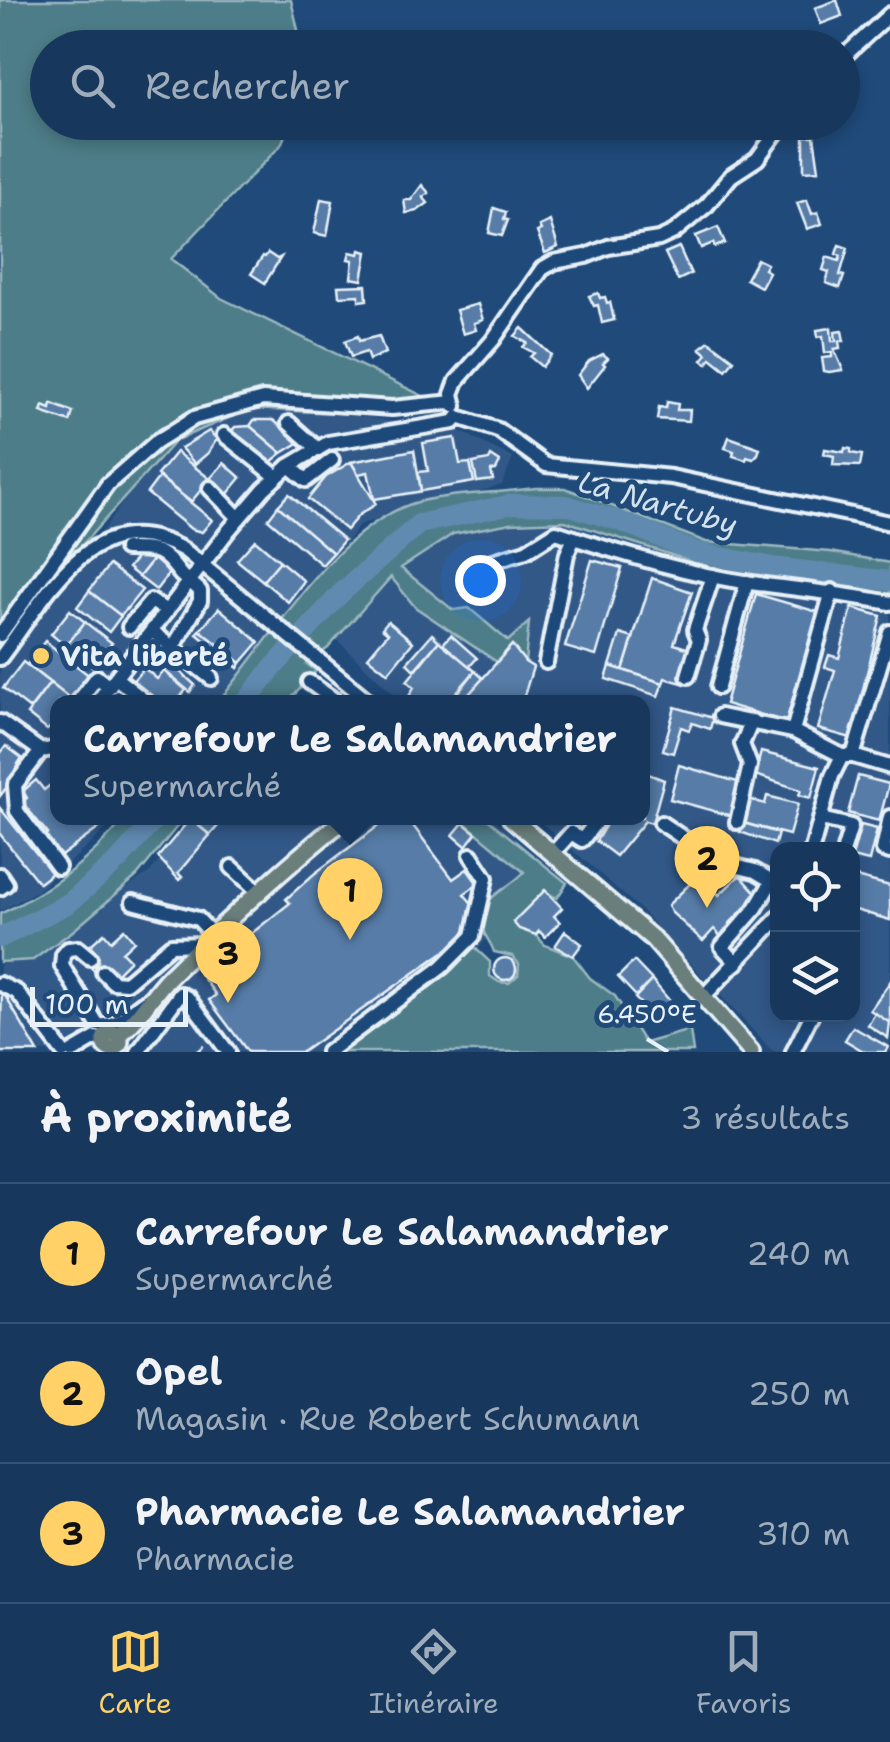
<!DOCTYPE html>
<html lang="fr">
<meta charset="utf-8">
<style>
body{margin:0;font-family:"Shantell Sans",sans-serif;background:#244365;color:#f1f3f6}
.controls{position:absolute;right:30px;bottom:30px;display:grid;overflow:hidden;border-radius:20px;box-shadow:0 5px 15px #0003}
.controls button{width:90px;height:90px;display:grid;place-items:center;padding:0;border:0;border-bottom:2px solid #365272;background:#17385c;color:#f1f3f6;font:50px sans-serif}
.scale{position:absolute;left:30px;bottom:25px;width:158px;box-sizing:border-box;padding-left:10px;border:5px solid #e8f1f8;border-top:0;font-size:28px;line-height:35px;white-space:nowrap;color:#e8f1f8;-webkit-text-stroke:8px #1f4a7a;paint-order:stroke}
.you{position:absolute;left:480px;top:580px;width:35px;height:35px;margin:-25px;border:8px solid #fff;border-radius:50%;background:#1a73e8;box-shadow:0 0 0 15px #1a73e833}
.badge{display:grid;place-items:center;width:65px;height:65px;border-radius:50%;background:#ffd166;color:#111;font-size:32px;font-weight:700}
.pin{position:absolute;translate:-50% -82px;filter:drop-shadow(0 2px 5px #0008)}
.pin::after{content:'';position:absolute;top:52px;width:35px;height:30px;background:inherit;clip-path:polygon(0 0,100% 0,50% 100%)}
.popup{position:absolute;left:50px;top:695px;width:600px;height:130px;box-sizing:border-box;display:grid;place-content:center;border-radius:20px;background:#17385c;filter:drop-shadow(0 2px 8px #0005);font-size:32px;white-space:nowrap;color:#9eacbb}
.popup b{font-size:38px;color:#f1f3f6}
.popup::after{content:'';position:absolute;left:50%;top:100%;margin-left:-20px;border:20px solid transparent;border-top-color:#17385c}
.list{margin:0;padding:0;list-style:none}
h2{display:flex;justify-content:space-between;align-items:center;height:130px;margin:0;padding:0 40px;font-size:42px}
h2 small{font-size:32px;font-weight:400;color:#9eacbb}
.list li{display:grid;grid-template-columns:65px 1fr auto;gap:30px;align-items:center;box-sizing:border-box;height:140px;padding:0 40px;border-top:2px solid #365272}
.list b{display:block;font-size:38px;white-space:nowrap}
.list p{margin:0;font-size:32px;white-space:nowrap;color:#9eacbb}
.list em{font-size:32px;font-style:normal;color:#9eacbb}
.icon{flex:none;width:55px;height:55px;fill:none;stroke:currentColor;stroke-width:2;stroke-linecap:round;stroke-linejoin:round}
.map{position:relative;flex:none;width:890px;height:1052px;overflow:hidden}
.search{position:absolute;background:#17385c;box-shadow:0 5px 15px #0003;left:30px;right:30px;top:30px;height:110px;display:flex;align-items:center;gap:25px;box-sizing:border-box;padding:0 35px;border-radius:55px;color:#9eacbb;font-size:38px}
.sheet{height:550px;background:#17385c}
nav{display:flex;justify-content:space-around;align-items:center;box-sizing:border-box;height:140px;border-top:2px solid #365272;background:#17385c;font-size:28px;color:#9eacbb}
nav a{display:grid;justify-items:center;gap:5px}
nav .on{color:#ffd166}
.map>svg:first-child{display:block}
.built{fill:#305988;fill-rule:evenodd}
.green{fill:#4e7d88;stroke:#9bb7c0;stroke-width:2.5}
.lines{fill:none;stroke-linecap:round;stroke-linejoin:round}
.river{stroke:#618ab0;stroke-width:20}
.building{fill:#577ba7;stroke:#e8f1f8;stroke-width:2.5}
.minor-casing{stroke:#e8f1f8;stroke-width:20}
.major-casing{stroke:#e8f1f8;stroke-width:22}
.path{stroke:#e8f1f8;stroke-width:2.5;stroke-dasharray:10 8;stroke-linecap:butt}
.minor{stroke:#1f4a7a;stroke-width:12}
.major{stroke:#6b7f7c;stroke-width:15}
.ticks{fill:none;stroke:#e8f1f8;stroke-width:4}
.poi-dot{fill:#ffd166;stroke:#1f4a7a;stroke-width:4}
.labels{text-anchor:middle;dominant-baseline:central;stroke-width:10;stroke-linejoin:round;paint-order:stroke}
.poi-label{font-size:28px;font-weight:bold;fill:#e8f1f8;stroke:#1f4a7a;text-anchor:start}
.water-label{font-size:30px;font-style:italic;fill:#d4e2ed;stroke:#1f4a7a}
.ticks-label{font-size:25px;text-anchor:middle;fill:#e8f1f8;stroke:#1f4a7a;stroke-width:10;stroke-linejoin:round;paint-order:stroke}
</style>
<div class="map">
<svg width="890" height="1052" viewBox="0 0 890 1052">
<rect width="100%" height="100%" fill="#1f4a7a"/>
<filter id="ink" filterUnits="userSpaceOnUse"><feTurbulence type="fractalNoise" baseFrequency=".01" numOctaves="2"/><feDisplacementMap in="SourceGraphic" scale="20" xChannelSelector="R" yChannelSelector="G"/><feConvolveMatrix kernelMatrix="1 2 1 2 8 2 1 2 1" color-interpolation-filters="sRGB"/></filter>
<g filter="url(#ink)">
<!-- built -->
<g class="built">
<polygon points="253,409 344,414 460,431 513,458 502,485 361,524 216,702 58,702 58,818 119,818 37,891 0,911 0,671 134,487 175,440"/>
<path d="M565 521 594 533 720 571 770 580 827 584 890 597V1052H773L639 908 536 818H642V702H402L336 639 401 568 453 534 511 523ZM778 849H852V1014H778Z"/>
<polygon points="194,818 494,818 542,863 466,966 358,1052 0,1052 0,965 28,953 150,872"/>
</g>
<!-- green -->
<g class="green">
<polygon points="0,0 291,0 302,47 48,48 48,122 290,123 281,145 171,259 221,298 431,400 405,416 250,409 176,440 32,601 0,643"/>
<path d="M535 488H565L706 542 831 552 890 563V597L827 584 722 571 565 521 511 523 453 534 401 568 453 610 469 608 508 641 529 622 525 662 511 646 497 662 415 607 391 577 328 648 307 664 316 671 288 702H218C271 640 333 531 411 504 439 494 502 493 535 488Z"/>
<path d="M125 818H190H184L137 876 74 930 33 960 0 962V914C49 891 91 860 125 818Z"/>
<path d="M459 818H486L567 883 557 898 544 891 536 935 545 945 573 956 590 978 615 996 645 1043 690 1030 693 1052H343L451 971 474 947 490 962V976L499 982 509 983 518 975 519 964 512 956 494 952C491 941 481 933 481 922 480 896 511 888 524 872Z"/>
</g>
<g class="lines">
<!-- river -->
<g class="river">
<polyline points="246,702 271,670 341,593 419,524 512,504 566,505 622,522 696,552 773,567 890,581"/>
<polyline points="0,938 69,903 119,860 156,818"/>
</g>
</g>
<!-- building -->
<g class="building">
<polygon points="837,0 842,16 821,24 815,8"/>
<polygon points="804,136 814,136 819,170 804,171"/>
<polygon points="422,185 429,193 423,197 428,203 417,211 406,213 404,200 411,200"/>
<polygon points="321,199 333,201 327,236 314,233"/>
<polygon points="807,200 812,214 818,212 822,224 807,229 797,203"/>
<polygon points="494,208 506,212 504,219 508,220 502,236 489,233"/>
<polygon points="550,221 558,247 545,253 537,232 541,230 539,226"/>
<polygon points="718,227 725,243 715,247 713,243 701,248 696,236"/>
<polygon points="839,245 848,248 840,275 844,276 840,288 826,283 829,272 823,270 827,257 839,261 841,256 836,254"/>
<polygon points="679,247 691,274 678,280 665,253"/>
<polygon points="360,250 367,252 362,280 351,278 353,260 348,259 350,252 359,254"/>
<polygon points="268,253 277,259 281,257 265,283 251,274 263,256 265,257"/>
<polygon points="757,259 767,264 764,269 769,272 761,287 746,279"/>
<polygon points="366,285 367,300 359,301 359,295 339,296 338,286"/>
<polygon points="598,293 600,298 605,297 607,303 610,302 614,320 602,323 598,305 594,306 589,296"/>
<polygon points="478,304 483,320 474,323 476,330 463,334 456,310"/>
<polygon points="522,328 551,355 542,367 530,357 534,353 523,347 527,343 515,336"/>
<polygon points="831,328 832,341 836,341 835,332 842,331 844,341 839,341 840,348 834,349 843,370 829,372 824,371 822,358 832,357 832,352 825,353 823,336 818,337 817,330"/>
<polygon points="358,336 359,341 379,336 385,353 369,360 366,352 351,357 345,341"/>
<polygon points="709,341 734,360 726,370 711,358 707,364 702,360 707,354 700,348"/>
<polygon points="603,354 608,358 603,363 605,365 587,388 578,375 589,361"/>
<polygon points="667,402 678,404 677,410 690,410 689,421 657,419 659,407 666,408"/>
<polygon points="52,404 73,412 70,422 41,412 43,406 51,409"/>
<polygon points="254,420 273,420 300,442 282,453 250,426"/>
<polygon points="250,426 282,453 266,466 229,434 235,427"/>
<polygon points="209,431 217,439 208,453 195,464 181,448"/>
<polygon points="729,437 760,448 758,454 753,459 747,457 746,460 733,456 734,451 725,448"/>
<polygon points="455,438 460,464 470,463 474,482 421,491 418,472 428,471 423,443"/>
<polygon points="845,448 851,449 851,453 862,455 860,466 833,465 834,456 824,454 825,449 844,452"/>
<polygon points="414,450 421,491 417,492 374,499 368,472 358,474 351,462"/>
<polygon points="176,452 210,479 191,502 157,475"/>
<polygon points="491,456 500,462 496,470 491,471 493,480 477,482 473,463 489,460"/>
<polygon points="351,462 376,504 359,515 346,530 308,499 326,477"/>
<polygon points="224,463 241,478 226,496 208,481"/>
<polygon points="159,477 212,520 202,532 191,529 147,493"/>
<polygon points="289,494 344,540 333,553 278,506"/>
<polygon points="278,506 333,553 322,565 268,519"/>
<polygon points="255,540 280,561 263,581 237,560"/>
<polygon points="142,551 153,559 139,577 128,568"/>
<polygon points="156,556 172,569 156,590 139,577"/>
<polygon points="592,560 622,568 596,656 565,647"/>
<polygon points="280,561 304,581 288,602 263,581"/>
<polygon points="109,565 142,590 121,616 89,591"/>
<polygon points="652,578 692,592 674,644 693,650 682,683 665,678 663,683 623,670"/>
<polygon points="89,591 121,616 109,632 77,607"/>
<polygon points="756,594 818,612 786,722 725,704"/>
<polygon points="219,608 259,642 241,663 200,630"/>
<polygon points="852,608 881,616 851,738 818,729 835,670 825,667 829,655 839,658"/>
<polygon points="70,610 85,622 66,646 51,634"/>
<polygon points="388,621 413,642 388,673 368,657 388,633 382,628"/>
<polygon points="85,622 112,643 92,666 66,646"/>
<polygon points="200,630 241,663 238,668 197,634"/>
<polygon points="432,634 439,641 414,670 407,663"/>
<polygon points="620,634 633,638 623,670 610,666"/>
<polygon points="451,635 477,658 469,667 443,644"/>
<polygon points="45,641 91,677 73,701 27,665"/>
<polygon points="439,641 475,671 448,702 410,702 407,700 414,687 407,681"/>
<polygon points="512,645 525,662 533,667 522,702 462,702"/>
<polygon points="167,660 195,685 190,692 161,668"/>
<polygon points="23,662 50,683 30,709 3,688"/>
<polygon points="610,666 663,683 658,696 606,679"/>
<polygon points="144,668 157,679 164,671 186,690 180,697 186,702 153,702 130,684"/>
<polygon points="475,671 483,678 462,702 451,702"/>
<polygon points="50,683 73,701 58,702 58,722 47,730 27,714"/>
<polygon points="675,707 713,718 710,729 692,723 689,730 681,727 673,753 663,750"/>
<polygon points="6,746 22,758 18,764 22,767 0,796 0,754"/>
<polygon points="761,752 819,767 811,798 799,795 801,790 755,775"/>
<polygon points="679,765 741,783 732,816 670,799"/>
<polygon points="643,772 664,780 652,823 645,821 616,856 596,841 610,818 642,818"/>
<polygon points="858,776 889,784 879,821 848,813"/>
<polygon points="58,779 58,818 107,818 109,821 58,858 42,838 48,834 22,802 27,798 23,791 36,780 44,790"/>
<polygon points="767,796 798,804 789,835 743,823 749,799 765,804"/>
<polygon points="0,808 52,873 39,883 0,834"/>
<polygon points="189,818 225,818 210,835"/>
<polygon points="389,818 408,819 453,879 467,869 478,884 464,894 475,907 472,932 302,1052 248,1052 209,1000 216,995 200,974 290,903 286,899 314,874"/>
<polygon points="190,819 210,835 178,873 182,877 179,880 158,857"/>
<polygon points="463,823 476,833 466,846 453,835"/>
<polygon points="743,823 778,833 775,844 740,832"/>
<polygon points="861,825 877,829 869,861 852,857"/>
<polygon points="699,875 719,895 740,875 758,895 729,924 734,930 724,940 714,929 703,941 671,912 668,905"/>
<polygon points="852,876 890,886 890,920 852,909"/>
<polygon points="545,890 562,908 554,916 560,922 545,937 539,931 536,935 519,929 513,922"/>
<polygon points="124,929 134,941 122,952 130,960 113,977 99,976 86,962 87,948 104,933 111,941"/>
<polygon points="565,931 582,944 573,956 555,946"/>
<circle cx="505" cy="969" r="11"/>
<polygon points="634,961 652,980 636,996 618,977"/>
<polygon points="652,980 674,1006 655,1019 635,998"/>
<polygon points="890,982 890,1023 870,1010"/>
<polygon points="2,992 6,997 38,1052 0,1052"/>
<polygon points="875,1013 890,1023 888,1038 868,1025"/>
<polygon points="853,1027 888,1047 885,1052 865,1052 845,1040"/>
</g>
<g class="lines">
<defs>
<g id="minor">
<polyline points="842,58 890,14"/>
<polyline points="455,406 452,394 457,381 493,340 542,269 554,262 586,256 608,247 659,239 674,232 707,205 731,176 757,159 784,122"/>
<polyline points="458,417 498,430 546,465 671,477 890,523"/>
<polyline points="289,423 318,449"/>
<polyline points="224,435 277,477"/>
<polyline points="289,466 306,480 332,460"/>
<polyline points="210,488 239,518"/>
<path d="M125 549C159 549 161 549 181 575 186 580 195 585 200 591V601L173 648"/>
<path d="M493 561 526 551 556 532C612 551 685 573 744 582 793 589 841 593 890 603"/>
<polyline points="129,627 151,601 167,611"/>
<polyline points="152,631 211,678"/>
<polyline points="0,635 108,484 156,442 194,418 263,399 392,408 453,402"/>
<path d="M0 658C47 596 93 499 184 550L370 702"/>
<polyline points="546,662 567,554 574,538"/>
<polyline points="688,676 699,640 695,630 713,576"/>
<polyline points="116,678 146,702"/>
<polyline points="309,682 337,702"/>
<polyline points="718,687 747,582"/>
<polyline points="78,702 97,677 109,687"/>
<polyline points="97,702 228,531 264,489 289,466 328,443 454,422 458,417"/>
<polyline points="114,702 117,697"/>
<polyline points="720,716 793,731 842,756"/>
<polyline points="0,722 41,751 58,748"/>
<polyline points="793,731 832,591"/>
<polyline points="41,751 15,785 17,811 58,867"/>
<polyline points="853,756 890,632"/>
<polyline points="890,817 883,850 890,852"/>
<polyline points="821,819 851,826 844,849"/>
<polyline points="737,822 750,765 742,744 752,721"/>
<polyline points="661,823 719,862 755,871 772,881"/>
<polyline points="812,849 832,776 842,756 853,756 890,767"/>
<polyline points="554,852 571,833 582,840 599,818"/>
<polyline points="232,867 260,893"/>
<polyline points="0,875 6,884 0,888"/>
<polyline points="133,902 198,919 213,935"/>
<path d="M90 958 78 948 68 949 63 955 62 966 98 1025C120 1028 131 1008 150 998"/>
<polyline points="737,963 722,947 756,908 772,881 778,883"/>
<polyline points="103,972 113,982 126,983 171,945 203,944"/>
<polyline points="0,984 17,992 63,1052"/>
<polyline points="704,996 778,918"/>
<polyline points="72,1052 96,1038 104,1040"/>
<polyline points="138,1052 180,994 188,998 228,1052"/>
<polyline points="328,1052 442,967 473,936 486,878 471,855"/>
<polyline points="793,1052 812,1014"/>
</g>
<g id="major">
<polyline points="511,818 653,939 751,1052"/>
<circle cx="112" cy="1041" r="8"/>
<path d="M119 1035C139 1020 151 995 169 977 225 922 284 867 346 818"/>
</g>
</defs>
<!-- minor casing -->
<use href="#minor" class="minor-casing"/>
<!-- major casing -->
<use href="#major" class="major-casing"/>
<!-- path -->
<polyline class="path" points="196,1052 206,1044"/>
<!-- minor -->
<use href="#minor" class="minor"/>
<!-- major -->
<use href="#major" class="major"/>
</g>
</g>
<!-- ticks -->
<path class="ticks" d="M647 1039 668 1052"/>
<!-- markers -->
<circle class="poi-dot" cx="41" cy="656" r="10"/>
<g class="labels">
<!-- poi labels -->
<g class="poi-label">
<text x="61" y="656">Vita liberté</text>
</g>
<!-- water labels -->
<g class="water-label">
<text transform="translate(658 503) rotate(16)">La Nartuby</text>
</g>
</g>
<g class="ticks-label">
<text x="647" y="1023">6.450°E</text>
</g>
</svg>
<div class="controls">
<button><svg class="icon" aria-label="locate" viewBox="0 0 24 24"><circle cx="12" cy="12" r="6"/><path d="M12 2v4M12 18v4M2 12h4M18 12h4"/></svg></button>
<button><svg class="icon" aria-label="layers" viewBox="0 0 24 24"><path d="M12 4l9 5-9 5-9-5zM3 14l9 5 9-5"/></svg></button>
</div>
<div class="scale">100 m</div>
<div class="you"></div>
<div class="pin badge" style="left:350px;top:940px">1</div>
<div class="popup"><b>Carrefour Le Salamandrier</b>Supermarché</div>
<div class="pin badge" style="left:707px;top:908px">2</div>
<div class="pin badge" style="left:228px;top:1003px">3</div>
<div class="search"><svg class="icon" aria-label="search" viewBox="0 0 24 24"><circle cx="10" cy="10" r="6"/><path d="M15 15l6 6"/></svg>Rechercher</div>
</div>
<section class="sheet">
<h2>À proximité<small>3 résultats</small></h2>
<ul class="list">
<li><span class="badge">1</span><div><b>Carrefour Le Salamandrier</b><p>Supermarché</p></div><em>240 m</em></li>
<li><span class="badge">2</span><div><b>Opel</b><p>Magasin · Rue Robert Schumann</p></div><em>250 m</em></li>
<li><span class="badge">3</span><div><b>Pharmacie Le Salamandrier</b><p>Pharmacie</p></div><em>310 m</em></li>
</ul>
</section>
<nav>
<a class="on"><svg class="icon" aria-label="map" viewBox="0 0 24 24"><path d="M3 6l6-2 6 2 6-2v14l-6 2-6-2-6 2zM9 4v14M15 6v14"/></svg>Carte</a>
<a><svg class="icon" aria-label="directions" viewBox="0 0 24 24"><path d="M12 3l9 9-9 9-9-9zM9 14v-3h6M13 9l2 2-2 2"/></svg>Itinéraire</a>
<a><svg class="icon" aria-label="saved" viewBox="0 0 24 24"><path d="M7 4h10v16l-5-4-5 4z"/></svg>Favoris</a>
</nav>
